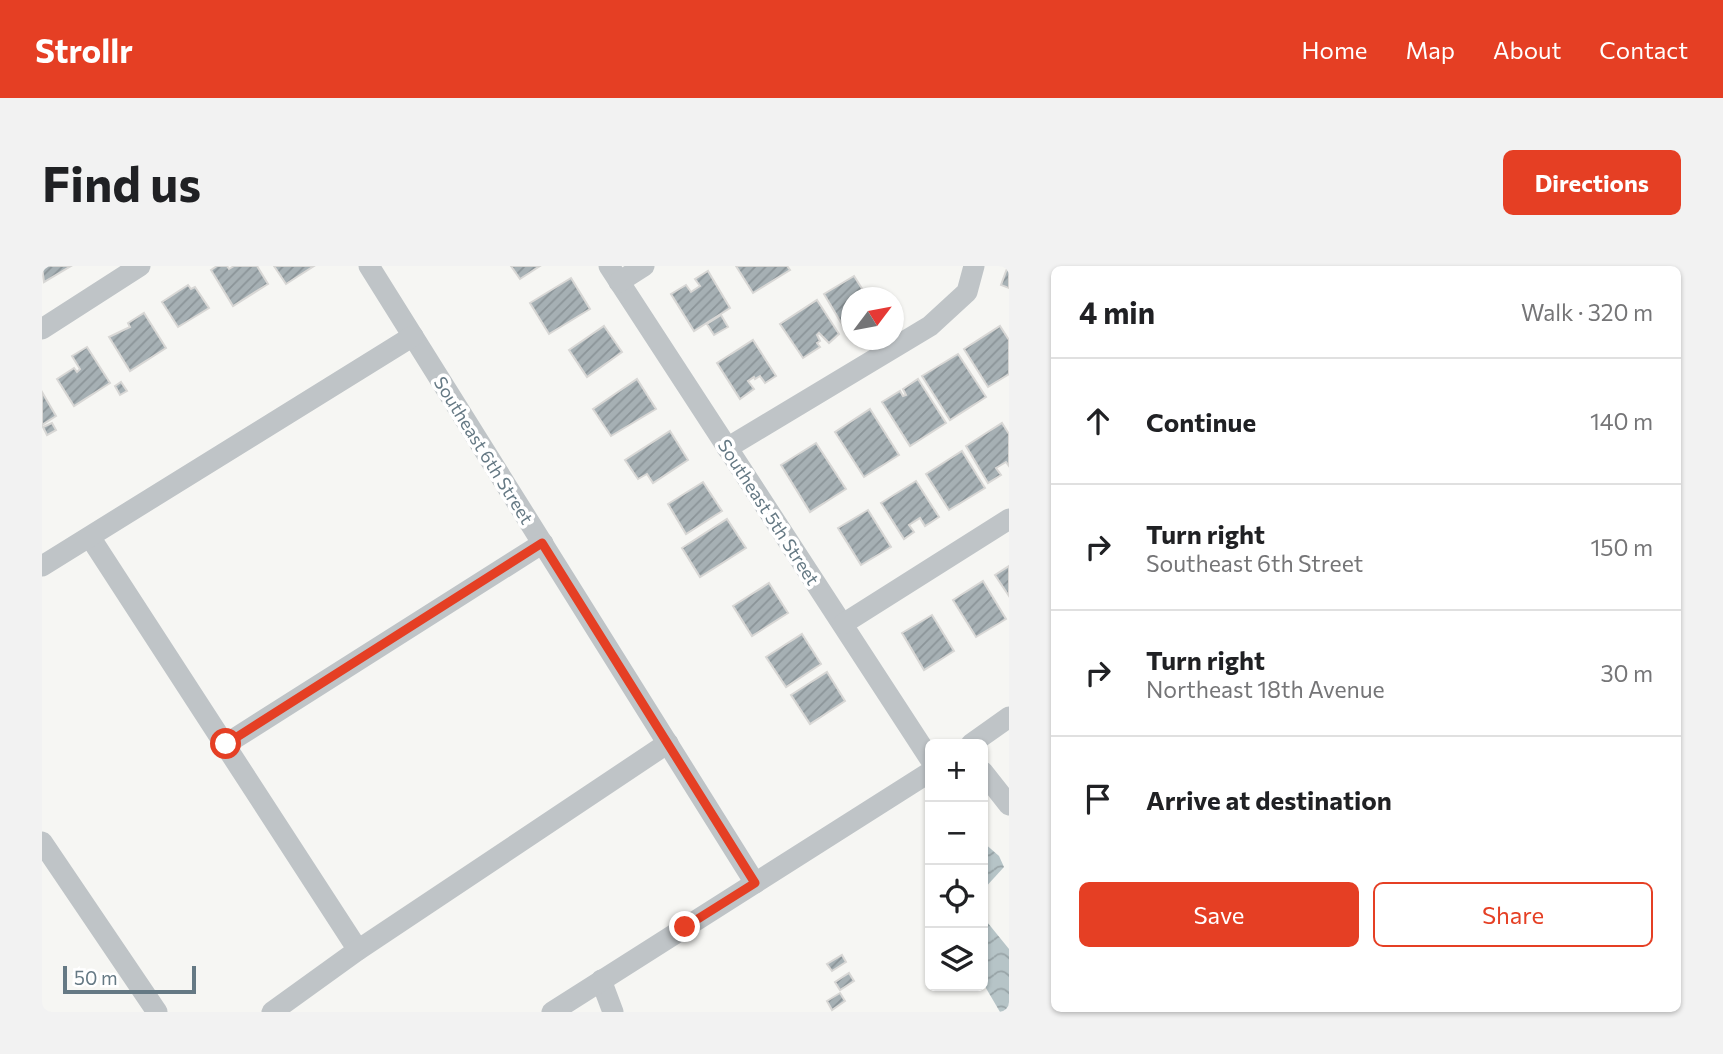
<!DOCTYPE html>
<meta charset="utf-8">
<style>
body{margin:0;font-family:Commissioner,sans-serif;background:#f2f2f2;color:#202124}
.controls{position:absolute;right:21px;bottom:21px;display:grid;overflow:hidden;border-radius:10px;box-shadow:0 2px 5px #0004}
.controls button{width:63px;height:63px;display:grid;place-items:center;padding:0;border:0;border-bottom:2px solid #e0e0e0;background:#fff;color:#202124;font:35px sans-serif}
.compass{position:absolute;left:799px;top:21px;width:63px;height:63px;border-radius:50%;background:#fff;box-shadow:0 2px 5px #0004;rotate:58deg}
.scale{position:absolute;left:21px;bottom:18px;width:133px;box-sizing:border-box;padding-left:7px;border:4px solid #657984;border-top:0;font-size:19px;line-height:24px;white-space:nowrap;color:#657984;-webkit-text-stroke:5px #fff;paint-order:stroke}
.stop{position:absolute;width:21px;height:21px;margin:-16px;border:5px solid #e53f24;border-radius:50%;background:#fff}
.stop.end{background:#e53f24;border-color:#fff;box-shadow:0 2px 7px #0008}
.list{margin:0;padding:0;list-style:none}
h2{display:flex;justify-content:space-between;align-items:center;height:91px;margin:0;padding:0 28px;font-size:30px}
h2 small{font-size:23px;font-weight:400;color:#757577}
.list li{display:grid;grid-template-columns:46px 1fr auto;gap:21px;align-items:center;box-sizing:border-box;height:126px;padding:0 28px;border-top:2px solid #e0e0e0}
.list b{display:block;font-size:26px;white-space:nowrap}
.list p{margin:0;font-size:23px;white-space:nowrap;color:#757577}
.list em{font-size:23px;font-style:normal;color:#757577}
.actions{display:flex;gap:14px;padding:21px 28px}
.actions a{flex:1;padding:16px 0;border:2px solid #e53f24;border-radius:10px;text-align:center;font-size:24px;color:#e53f24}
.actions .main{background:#e53f24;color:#fff}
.icon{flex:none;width:38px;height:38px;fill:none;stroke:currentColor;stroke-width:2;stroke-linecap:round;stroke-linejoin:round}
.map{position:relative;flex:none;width:967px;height:746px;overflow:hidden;border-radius:10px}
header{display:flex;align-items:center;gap:42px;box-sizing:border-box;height:98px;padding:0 35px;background:#e53f24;color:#fff}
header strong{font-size:33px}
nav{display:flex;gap:38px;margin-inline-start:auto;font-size:24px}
.intro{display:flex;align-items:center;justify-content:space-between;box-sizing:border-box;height:168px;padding:0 42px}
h1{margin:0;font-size:49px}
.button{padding:18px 32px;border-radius:10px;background:#e53f24;color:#fff;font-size:24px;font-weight:700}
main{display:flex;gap:42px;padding:0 42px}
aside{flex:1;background:#fff;border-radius:10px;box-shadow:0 2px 5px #0004}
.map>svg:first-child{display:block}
.water{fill:url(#water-waves)}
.building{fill:url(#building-hatch);stroke:#d8d7d5;stroke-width:2}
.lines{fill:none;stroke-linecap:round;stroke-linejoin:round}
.minor{stroke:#bfc4c7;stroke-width:21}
.route{stroke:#e53f24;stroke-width:9}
.labels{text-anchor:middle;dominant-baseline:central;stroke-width:7;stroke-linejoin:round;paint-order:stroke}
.street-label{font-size:18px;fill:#657984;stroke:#fff}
</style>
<header>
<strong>Strollr</strong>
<nav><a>Home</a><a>Map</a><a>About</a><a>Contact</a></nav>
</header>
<div class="intro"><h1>Find us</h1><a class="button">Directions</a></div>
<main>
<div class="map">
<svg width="967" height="746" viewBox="0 0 967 746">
<defs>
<pattern id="water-waves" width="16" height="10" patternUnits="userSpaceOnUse" patternTransform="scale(1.75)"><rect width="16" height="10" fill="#b6c4c7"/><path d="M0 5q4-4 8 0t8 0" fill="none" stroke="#98a4a7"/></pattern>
<pattern id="building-hatch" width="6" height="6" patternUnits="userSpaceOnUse" patternTransform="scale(1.75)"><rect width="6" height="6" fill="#a6b0b4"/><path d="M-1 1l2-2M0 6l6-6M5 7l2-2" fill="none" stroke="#8b9498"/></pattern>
</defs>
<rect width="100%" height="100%" fill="#f6f6f3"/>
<!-- water -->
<g class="water">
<polygon points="941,576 957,590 962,601 941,624"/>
<polygon points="941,651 967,683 967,746 958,746 941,717"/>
</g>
<!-- building -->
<g class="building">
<polygon points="0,0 29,0 2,16"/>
<polygon points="175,0 185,0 187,3 192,0 215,0 226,18 191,40 169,4"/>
<polygon points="232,0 272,0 244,18"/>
<polygon points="469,0 498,0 478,13"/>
<polygon points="694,0 745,0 748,4 711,27"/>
<polygon points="966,0 967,0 967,22 959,19"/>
<polygon points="666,5 688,42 652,65 629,28 644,19 649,26 658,20 653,13"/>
<polygon points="812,10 826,32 810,32 810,62 804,65 782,28"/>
<polygon points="529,12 548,43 507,68 488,37"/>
<polygon points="146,19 149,23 153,21 167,42 136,61 120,36"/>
<polygon points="775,34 797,68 787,77 777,67 775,69 778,75 775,77 778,81 761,92 738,58"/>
<polygon points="102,47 124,82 88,105 67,71 88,61 86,57"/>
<polygon points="679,49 686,61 672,69 665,58"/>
<polygon points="562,60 580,86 545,111 527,84"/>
<polygon points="958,60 967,74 967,108 946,121 922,83"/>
<polygon points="711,74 734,110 723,117 718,110 713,113 712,111 706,115 712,123 698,133 675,97"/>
<polygon points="45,81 68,117 32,140 15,113 32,102 35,106 38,103 30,90"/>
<polygon points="916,88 944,131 908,154 880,110"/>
<polygon points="595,113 614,143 569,170 551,143"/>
<polygon points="876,113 904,157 868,180 840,136 858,125 861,130 864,129 861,123"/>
<polygon points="79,116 85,125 78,129 73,120"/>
<polygon points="0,126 14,150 0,159"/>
<polygon points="828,143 857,189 822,211 793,166"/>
<polygon points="10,157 14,164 5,169 1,161"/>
<polygon points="960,157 967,168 967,200 964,196 954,202 959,209 946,217 924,180"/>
<polygon points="628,165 646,194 611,217 605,208 596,213 583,194"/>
<polygon points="774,177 804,223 768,246 739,199"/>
<polygon points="920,185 943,222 907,244 884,208"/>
<polygon points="874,215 897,251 883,260 878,252 867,259 872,266 862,273 839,237"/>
<polygon points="661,216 680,245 644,268 626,238"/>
<polygon points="826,244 849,281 819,299 796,262"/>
<polygon points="685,253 704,282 658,311 640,282"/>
<polygon points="967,300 967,330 953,309"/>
<polygon points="941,315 964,353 934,371 911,334"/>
<polygon points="727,317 746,347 710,370 691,340"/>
<polygon points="890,349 912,385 882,404 860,367"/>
<polygon points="760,368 779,398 744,421 724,391"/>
<polygon points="785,406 803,435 768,458 749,429"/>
<polygon points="800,689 804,696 790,705 785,698"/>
<polygon points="807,707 812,715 798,724 793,716"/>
<polygon points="798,727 803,735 790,744 785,735"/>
</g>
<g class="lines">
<!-- minor -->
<g class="minor">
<polyline points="327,0 713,617"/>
<polyline points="567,0 888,493"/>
<polyline points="577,16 602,0"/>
<polyline points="0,63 98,0"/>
<polyline points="685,182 888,60 925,26 932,0"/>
<polyline points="48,271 316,684"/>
<polyline points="0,300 371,70"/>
<polyline points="801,358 967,253"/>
<polyline points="184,478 501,277"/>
<polyline points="929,478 967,451"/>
<polyline points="941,506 967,539"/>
<polyline points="0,576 115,746"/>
<polyline points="559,714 571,746"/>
<polyline points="230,746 316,684 626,477"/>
<polyline points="510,746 888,506"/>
</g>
</g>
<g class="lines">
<!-- route -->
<polyline class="route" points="184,478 500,277 713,617 643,661"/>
</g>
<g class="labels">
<!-- street labels -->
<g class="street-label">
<text transform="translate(442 184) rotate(58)">Southeast 6th Street</text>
<text transform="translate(727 246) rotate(57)">Southeast 5th Street</text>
</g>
</g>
</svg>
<div class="controls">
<button>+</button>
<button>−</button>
<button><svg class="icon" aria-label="locate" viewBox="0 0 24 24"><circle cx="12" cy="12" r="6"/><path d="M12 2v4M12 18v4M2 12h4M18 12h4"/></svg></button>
<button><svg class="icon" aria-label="layers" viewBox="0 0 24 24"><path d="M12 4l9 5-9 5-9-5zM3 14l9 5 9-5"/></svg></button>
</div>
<svg class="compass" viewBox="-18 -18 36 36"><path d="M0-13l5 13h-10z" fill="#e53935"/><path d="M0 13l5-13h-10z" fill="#757577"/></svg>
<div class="scale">50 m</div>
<div class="stop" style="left:184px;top:478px"></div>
<div class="stop end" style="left:643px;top:661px"></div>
</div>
<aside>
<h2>4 min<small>Walk · 320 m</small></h2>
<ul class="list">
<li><svg class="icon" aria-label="ahead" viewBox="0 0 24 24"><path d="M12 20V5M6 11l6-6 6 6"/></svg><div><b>Continue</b></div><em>140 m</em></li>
<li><svg class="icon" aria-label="right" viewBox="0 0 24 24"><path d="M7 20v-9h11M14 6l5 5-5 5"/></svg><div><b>Turn right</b><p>Southeast 6th Street</p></div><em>150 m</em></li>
<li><svg class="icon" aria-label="right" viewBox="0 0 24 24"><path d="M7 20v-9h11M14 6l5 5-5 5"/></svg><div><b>Turn right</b><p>Northeast 18th Avenue</p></div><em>30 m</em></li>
<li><svg class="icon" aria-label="arrive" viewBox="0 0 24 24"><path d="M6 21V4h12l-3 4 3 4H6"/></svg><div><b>Arrive at destination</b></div></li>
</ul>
<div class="actions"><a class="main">Save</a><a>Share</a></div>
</aside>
</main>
